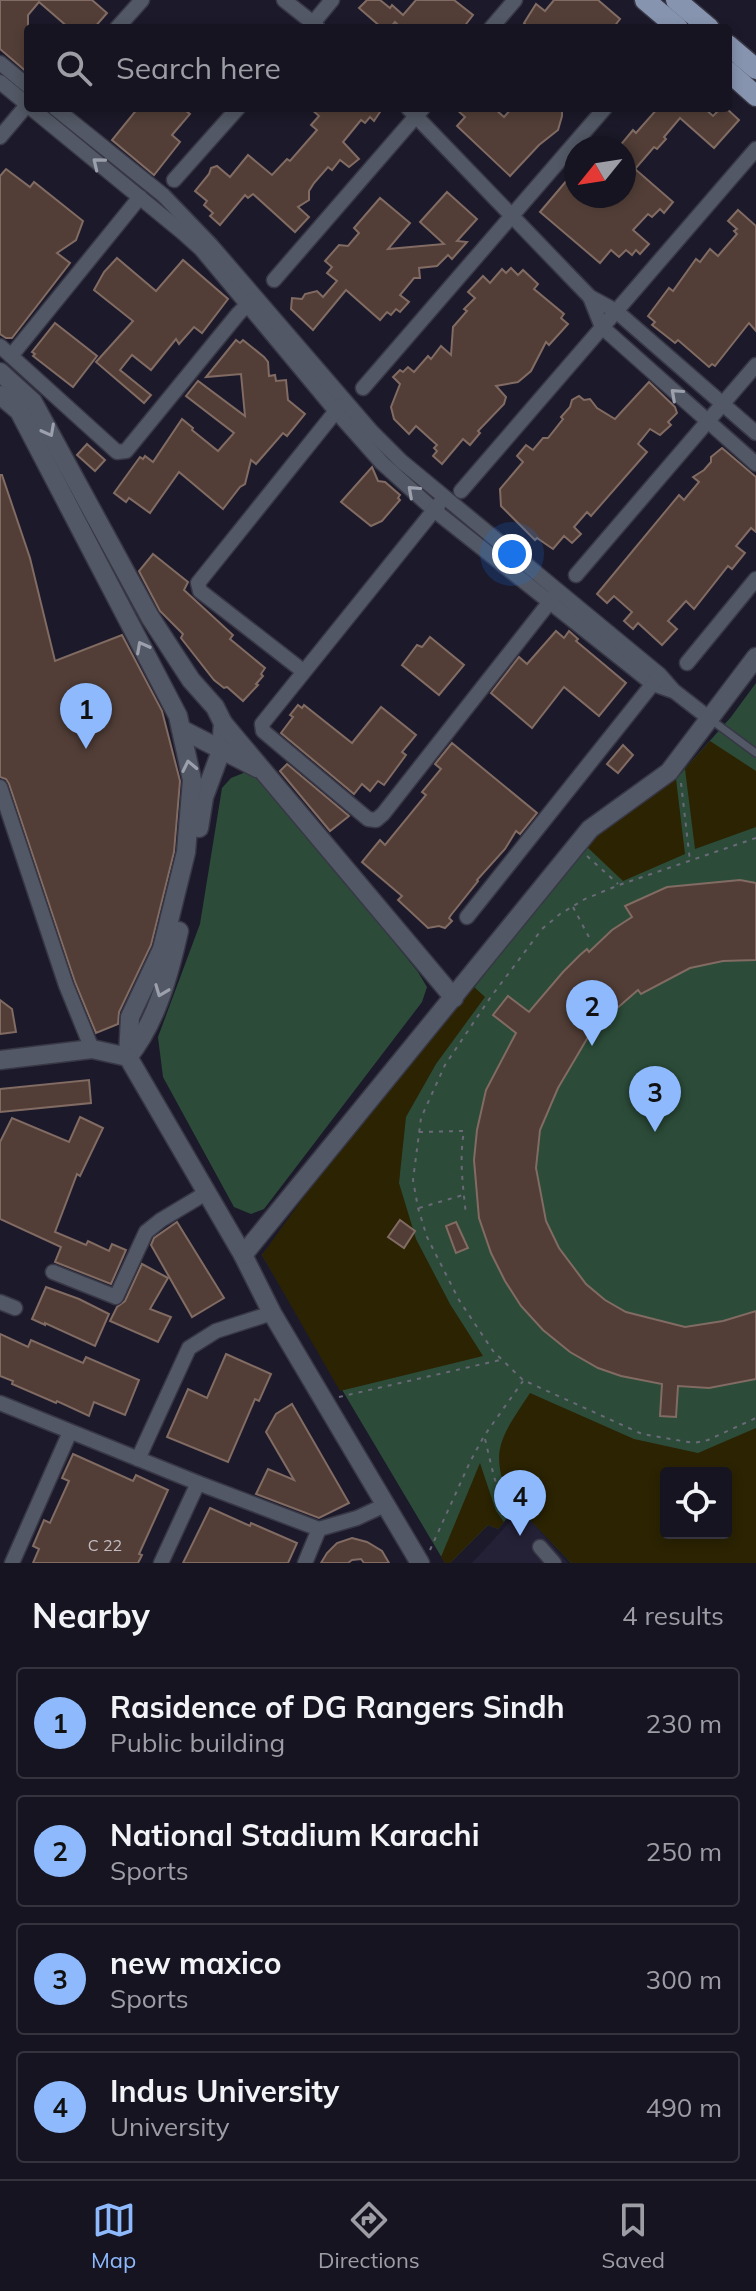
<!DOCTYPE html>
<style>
body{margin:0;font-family:Mulish,sans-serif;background:#22212d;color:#f1f3f6}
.controls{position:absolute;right:24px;bottom:24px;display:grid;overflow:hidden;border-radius:8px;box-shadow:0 4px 12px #0003}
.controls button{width:72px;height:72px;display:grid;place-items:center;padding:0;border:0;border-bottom:2px solid #34333e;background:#151420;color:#f1f3f6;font:40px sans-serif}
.compass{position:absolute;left:564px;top:136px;width:72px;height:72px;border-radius:50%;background:#151420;box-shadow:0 4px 12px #0003;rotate:240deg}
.you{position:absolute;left:512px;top:554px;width:28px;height:28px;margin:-20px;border:6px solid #fff;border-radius:50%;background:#1a73e8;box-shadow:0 0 0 12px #1a73e833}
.badge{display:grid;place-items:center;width:52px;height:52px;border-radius:50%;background:#8eb9fd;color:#111;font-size:26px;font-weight:700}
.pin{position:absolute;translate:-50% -66px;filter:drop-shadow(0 2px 4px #0008)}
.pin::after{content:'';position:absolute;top:42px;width:28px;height:24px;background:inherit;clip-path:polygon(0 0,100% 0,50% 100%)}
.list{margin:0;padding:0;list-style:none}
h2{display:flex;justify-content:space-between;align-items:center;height:104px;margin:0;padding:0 32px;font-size:34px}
h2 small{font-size:26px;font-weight:400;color:#9d9ea5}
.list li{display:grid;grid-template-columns:52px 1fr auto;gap:24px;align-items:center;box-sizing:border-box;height:112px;margin:0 16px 16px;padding:0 16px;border:2px solid #34333e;border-radius:8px}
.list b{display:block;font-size:30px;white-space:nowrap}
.list p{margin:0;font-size:26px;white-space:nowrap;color:#9d9ea5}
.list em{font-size:26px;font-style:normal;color:#9d9ea5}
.icon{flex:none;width:44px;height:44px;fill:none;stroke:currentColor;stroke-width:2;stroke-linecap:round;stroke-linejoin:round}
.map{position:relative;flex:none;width:756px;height:1563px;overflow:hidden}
.search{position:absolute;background:#151420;box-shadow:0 4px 12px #0003;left:24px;right:24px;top:24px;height:88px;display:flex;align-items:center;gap:20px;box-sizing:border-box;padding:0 28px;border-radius:8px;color:#9d9ea5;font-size:30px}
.sheet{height:616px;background:#151420}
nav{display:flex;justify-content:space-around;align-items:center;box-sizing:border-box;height:112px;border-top:2px solid #34333e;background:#151420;font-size:22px;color:#9d9ea5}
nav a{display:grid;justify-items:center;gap:4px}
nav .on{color:#8eb9fd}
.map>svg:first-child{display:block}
.built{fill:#242137}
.green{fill:#2c4c39;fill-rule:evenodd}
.sand{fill:#2b2302;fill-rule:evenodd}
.building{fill:#523e37;stroke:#816b63;stroke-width:2}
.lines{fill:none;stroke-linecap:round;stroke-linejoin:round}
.service-casing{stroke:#383746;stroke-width:10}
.minor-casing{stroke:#383746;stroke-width:17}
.tertiary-casing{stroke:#383746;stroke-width:21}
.primary-casing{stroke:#383746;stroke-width:23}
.path{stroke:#6a6977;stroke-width:2;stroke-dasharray:4 6;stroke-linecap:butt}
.service{stroke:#525865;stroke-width:7}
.minor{stroke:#525865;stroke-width:14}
.tertiary{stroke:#525865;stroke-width:18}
.primary{stroke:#8794af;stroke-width:20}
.oneway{stroke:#9c9fac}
.labels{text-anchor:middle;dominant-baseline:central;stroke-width:6;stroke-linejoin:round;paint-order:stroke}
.number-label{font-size:16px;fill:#c2bcc3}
</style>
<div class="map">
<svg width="756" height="1563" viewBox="0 0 756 1563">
<rect width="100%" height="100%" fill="#1c1a2a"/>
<!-- built -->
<polygon class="built" points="521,1510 568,1563 472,1563"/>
<!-- green -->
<g class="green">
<path d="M756 683V1563H571L517 1506 498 1529 488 1525 450 1563H445L262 1255 593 838 676 779 731 717ZM666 1473H726V1533H666Z"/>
<polygon points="246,772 260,775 418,972 427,987 422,1002 264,1209 251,1214 234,1207 163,1077 158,1037 200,924 222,788 231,778"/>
</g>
<!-- sand -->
<g class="sand">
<polygon points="710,741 756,771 756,827 695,849 685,769"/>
<polygon points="676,779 685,854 623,881 586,846 593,838"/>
<polygon points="473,986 485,997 436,1064 406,1117 399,1183 416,1239 450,1304 483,1356 340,1391 262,1255 308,1191"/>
<path d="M530 1393 634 1439 698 1453 756 1428V1563H571L517 1506 513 1510C489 1451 497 1443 530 1393ZM666 1473H726V1533H666Z"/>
<polygon points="480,1463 496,1511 504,1522 498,1529 488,1525 450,1563 445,1563 441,1557"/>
</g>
<!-- building -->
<g class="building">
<polygon points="0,0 92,0 107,13 94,28 69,28 39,2 28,15 28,73 0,49"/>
<polygon points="367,0 380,0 390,8 392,5 403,15 416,0 454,0 473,15 463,28 401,28 395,22 390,28 382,28 359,8"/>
<polygon points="554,0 598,0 620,19 613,28 529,28 524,23 536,4 545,11"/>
<polygon points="138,108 182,108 190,114 172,135 180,142 154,175 112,140"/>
<polygon points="310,108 378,108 380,112 374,121 370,117 365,123 361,120 343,142 359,159 349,167 340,160 332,170 328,167 314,183 309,191 309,200 298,207 309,217 295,232 253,194 248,198 245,195 220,225 210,216 213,213 204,205 207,201 195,191 209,174 211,168 217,166 230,177 248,155 272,175 287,159 290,161 317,130 311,125 319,116"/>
<polygon points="455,108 494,108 504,117 512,108 562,108 562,116 558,130 539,145 510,176 457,126 465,117"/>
<polygon points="658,108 704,108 713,116 721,108 726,108 739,120 714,148 680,118 664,137 666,139 657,149 654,147 635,169 673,202 664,213 660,209 652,217 648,214 633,230 649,244 640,254 636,250 632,255 626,250 619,257 611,250 600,263 540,212 568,179 576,186 576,196 624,196 624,148 618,148 633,130 636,133"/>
<polygon points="6,169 30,187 34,182 83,221 76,240 57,253 70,263 12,338 6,338 0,334 0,176"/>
<polygon points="447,192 477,219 457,241 467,242 452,259 448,255 437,266 419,268 420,278 414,278 400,295 409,302 400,312 396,309 391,315 387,312 380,320 346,290 313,330 291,309 292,298 302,299 305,294 317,291 323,297 337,281 327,273 332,267 325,261 339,245 348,246 359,233 354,228 380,198 410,223 388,249 444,244 420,222"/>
<polygon points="738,210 756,226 756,331 749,323 715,366 712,364 709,367 678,340 675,343 652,325 655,322 648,316 669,288 673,291 696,259 700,262 710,249 718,256 737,234 734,231 737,229 728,221"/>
<polygon points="117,258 156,291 183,260 228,299 202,333 194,327 179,344 176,339 151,370 132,355 120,370 151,395 144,403 96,362 133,321 94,290 104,272"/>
<polygon points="511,268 518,275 523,270 538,284 534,289 564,314 561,318 568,324 549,345 546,342 531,371 518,382 496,386 506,397 504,404 478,431 480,433 470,445 463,439 442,464 433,456 437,451 434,448 437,445 416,426 409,434 394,419 391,407 400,384 393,377 400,370 403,372 408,367 414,372 428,356 431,359 441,346 451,355 453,327 467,311 464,309 475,298 468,292 483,276 490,283 502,269 506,273"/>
<polygon points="55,323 97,356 73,387 33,356 35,354 32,352"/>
<polygon points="236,340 240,343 243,340 264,357 268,362 269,376 275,375 276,381 286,380 288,400 305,414 287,436 283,433 256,464 251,460 245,484 240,487 223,509 179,472 150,513 129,498 126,502 114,493 140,457 143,459 145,456 153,462 182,419 193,428 192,430 218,451 234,433 186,396 198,381 245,416 241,374 206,377"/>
<polygon points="649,382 675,407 677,413 668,422 671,425 660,435 650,429 638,444 647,452 591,516 587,512 574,527 581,534 572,543 564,536 553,549 537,538 535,540 501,506 500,489 523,462 517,456 526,445 533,450 543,438 548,438 563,419 561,417 570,407 572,400 579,396 584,400 590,399 597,408 615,419"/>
<polygon points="87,444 105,460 95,471 77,455"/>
<polygon points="722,448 756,477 756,532 751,528 736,546 745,553 732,569 728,566 694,609 686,601 668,621 677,629 662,645 638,623 633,629 624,621 632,612 614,596 607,603 597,594 679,495 684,500 699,482 693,477 704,470 711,462 711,457"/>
<polygon points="372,467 378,481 385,482 400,495 398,498 400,500 382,521 371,526 341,502"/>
<polygon points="0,475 2,475 30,558 55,661 122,635 162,711 180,781 174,852 151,945 119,1012 118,1024 96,1033 75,982 9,784 6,779 0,777"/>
<polygon points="153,554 188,582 184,590 233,635 230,639 265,668 261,674 263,676 256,684 258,685 243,701 227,687 224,688 214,680 181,638 183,634 160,611 139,571"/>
<polygon points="556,631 564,638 569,631 578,639 576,641 626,683 599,716 564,687 532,728 491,693 519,657 527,664"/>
<polygon points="430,637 464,665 439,695 402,665 417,645 422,647"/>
<polygon points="298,705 302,708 304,705 352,743 381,707 416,735 402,752 406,755 384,785 378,781 370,791 362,784 354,794 281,733 293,717 290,715"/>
<polygon points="452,743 537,813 520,834 516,831 505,849 477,880 478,881 451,915 449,918 452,921 445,928 439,926 428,928 398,900 402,896 362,862 380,840 385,845 426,795 422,792 441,769 435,764"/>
<polygon points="623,745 633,755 618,773 607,764"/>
<polygon points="287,764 349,816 330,831 280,771"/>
<polygon points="740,880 756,883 756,960 723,961 690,968 641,994 638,990 608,1016 588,1037 558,1088 540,1130 536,1168 546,1221 559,1248 586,1284 605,1300 626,1312 685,1327 723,1321 756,1311 756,1379 709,1388 678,1386 676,1417 660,1416 662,1384 621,1376 598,1368 570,1352 543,1330 521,1306 505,1281 491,1253 479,1218 474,1160 477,1130 486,1090 516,1033 493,1015 508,996 529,1012 563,972 580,955 587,949 589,952 612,930 632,917 625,906 667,887"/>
<polygon points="0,1000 12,1009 16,1032 0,1034"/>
<polygon points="89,1080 91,1103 0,1112 0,1089"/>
<polygon points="80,1117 103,1128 80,1176 77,1174 55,1232 86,1245 88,1241 109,1251 112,1244 126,1250 111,1284 55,1262 61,1247 0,1219 0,1142 12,1118 69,1142"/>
<polygon points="400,1220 415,1231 404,1248 388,1237"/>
<polygon points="177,1222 224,1298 192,1317 151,1245 154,1238"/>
<polygon points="456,1222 468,1248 456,1253 446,1226"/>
<polygon points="142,1264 168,1278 150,1309 171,1317 158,1342 110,1321 117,1307 125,1301"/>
<polygon points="46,1287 79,1299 109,1314 95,1346 45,1323 45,1325 32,1319"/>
<polygon points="0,1334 28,1347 31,1340 83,1363 86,1357 139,1380 125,1415 94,1402 89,1416 57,1401 56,1403 12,1384 13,1381 0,1376"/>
<polygon points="226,1354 271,1374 259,1401 255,1399 228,1462 167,1437 188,1389 207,1398"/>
<polygon points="292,1404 349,1503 319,1518 256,1494 268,1469 294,1480 266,1432 276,1414"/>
<polygon points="73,1454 133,1481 136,1475 168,1490 139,1554 142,1555 138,1563 33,1563 39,1549 33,1546 44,1520 50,1523 69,1481 62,1478"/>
<polygon points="210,1508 250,1526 251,1523 297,1543 288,1563 183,1563"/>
<polygon points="352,1538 367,1542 382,1551 389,1563 364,1563 361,1559 352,1560 348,1563 321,1563 327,1553 337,1543"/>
</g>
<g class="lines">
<defs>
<polyline id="service" points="710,719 756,753"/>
<g id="minor">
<polyline points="284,0 313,23 309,28"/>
<polyline points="117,28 142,0"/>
<polyline points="318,28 313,23 332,0"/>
<polyline points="491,28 515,0"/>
<polyline points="0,63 28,86"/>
<polyline points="0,82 28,105"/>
<polyline points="31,108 182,232 201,249 335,410 382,463 434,510 653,684 673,691"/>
<polyline points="55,108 163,195 211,245 372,432 401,461 660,675 674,691 710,719"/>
<polyline points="408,108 590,297 616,311 756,433"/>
<polyline points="0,137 27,105"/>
<polyline points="174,180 238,108"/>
<polyline points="274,280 423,108"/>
<polyline points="590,297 602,327 756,464"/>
<polyline points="0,346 117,452 126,451 238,314 252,300"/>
<polyline points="11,356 140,197"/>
<polyline points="363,388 605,108"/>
<polyline points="461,491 756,149"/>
<polyline points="439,504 262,724 263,731 368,819 376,820 383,814 556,594"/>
<polyline points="576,575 756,365"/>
<polyline points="687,663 756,579"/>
<polyline points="303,671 200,591 198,583 340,406"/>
<polyline points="0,787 66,985 92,1049"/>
<polyline points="467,917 659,676"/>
<polyline points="53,1272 116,1297 146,1232 161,1220 206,1193"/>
<polyline points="0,1302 15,1308"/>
<polyline points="0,1403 198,1483 319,1529 357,1518 385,1505"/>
<polyline points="138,1459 189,1348 216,1331 272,1313"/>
<polyline points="540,1547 554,1563"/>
<polyline points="12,1563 70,1432"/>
<polyline points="161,1563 198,1483"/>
<polyline points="305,1563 319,1529"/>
</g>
<g id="tertiary">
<polyline points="0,372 33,402 150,617 191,680 215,707 223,723 221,751 204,797 199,828"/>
<polyline points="0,395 19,411 178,716 192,780 186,852 162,949 130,1017 128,1057 243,1255 272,1313 420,1563"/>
<polyline points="223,723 454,998"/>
<polyline points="181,729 257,768"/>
<path d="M128 1057C156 1023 169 975 179 931"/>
<polyline points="0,1060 92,1049 128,1057"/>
<polyline points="243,1255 590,829 669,772 756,657"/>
</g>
<g id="primary">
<polyline points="645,0 678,28"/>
<polyline points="676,0 709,28"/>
<polyline points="728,45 756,69"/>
<polyline points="728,71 756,96"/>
</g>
</defs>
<!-- service casing -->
<use href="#service" class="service-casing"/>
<!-- minor casing -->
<use href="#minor" class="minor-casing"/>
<!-- tertiary casing -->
<use href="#tertiary" class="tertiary-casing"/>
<!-- primary casing -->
<use href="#primary" class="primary-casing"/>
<!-- path -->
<g class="path">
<polyline points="681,783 690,861"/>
<polyline points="756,838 619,885 585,899 560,914 542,929 490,998 445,1065 421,1118 413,1180 418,1208 427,1237 459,1300 493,1351 523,1380 642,1434 694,1443 708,1440 756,1418"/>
<polyline points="587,856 618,884"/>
<polyline points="573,907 591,941"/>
<path d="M419 1132 464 1131C459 1160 463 1186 466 1215"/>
<polyline points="419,1208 463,1195"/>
<polyline points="339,1397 500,1360"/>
<polyline points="485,1439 494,1477 506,1510"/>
<polyline points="430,1550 470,1462 484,1436 523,1381"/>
</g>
<!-- service -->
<use href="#service" class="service"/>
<!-- minor -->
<use href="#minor" class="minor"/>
<!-- tertiary -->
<use href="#tertiary" class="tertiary"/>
<!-- primary -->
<use href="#primary" class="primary"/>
</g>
<!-- one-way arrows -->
<defs><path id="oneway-chevron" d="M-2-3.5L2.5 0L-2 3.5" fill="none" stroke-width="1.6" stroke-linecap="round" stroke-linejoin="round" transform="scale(2)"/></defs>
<g class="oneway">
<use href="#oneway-chevron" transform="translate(98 163) rotate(-141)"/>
<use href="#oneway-chevron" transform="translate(676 394) rotate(-138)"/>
<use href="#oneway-chevron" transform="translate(49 431) rotate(62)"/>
<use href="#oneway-chevron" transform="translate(413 491) rotate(-138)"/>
<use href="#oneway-chevron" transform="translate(142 647) rotate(-118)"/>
<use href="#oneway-chevron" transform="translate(189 766) rotate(-102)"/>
<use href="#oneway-chevron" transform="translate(161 991) rotate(111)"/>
</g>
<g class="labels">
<!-- number labels -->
<g class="number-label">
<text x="105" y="1545">C 22</text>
</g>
</g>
</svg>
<div class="controls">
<button><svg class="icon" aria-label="locate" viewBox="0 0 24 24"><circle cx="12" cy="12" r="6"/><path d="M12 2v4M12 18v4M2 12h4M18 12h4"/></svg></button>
</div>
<svg class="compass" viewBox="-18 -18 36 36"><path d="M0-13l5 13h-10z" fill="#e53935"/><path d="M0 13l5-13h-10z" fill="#9d9ea5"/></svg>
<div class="you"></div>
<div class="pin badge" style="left:86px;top:749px">1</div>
<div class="pin badge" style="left:592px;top:1046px">2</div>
<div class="pin badge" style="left:655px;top:1132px">3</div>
<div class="pin badge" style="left:520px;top:1536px">4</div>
<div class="search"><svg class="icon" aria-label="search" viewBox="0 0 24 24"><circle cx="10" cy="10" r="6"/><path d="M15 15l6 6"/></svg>Search here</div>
</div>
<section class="sheet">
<h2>Nearby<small>4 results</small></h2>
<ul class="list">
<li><span class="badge">1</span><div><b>Rasidence of DG Rangers Sindh</b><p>Public building</p></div><em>230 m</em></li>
<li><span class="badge">2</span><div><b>National Stadium Karachi</b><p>Sports</p></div><em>250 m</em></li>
<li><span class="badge">3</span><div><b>new maxico</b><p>Sports</p></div><em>300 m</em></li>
<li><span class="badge">4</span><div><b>Indus University</b><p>University</p></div><em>490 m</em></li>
</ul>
</section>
<nav>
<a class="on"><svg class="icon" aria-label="map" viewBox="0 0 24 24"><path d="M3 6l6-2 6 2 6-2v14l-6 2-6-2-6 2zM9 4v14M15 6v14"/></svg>Map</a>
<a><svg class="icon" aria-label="directions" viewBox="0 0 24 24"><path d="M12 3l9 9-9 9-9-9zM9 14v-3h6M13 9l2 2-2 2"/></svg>Directions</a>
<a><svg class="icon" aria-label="saved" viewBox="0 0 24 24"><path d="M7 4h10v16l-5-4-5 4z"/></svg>Saved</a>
</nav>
